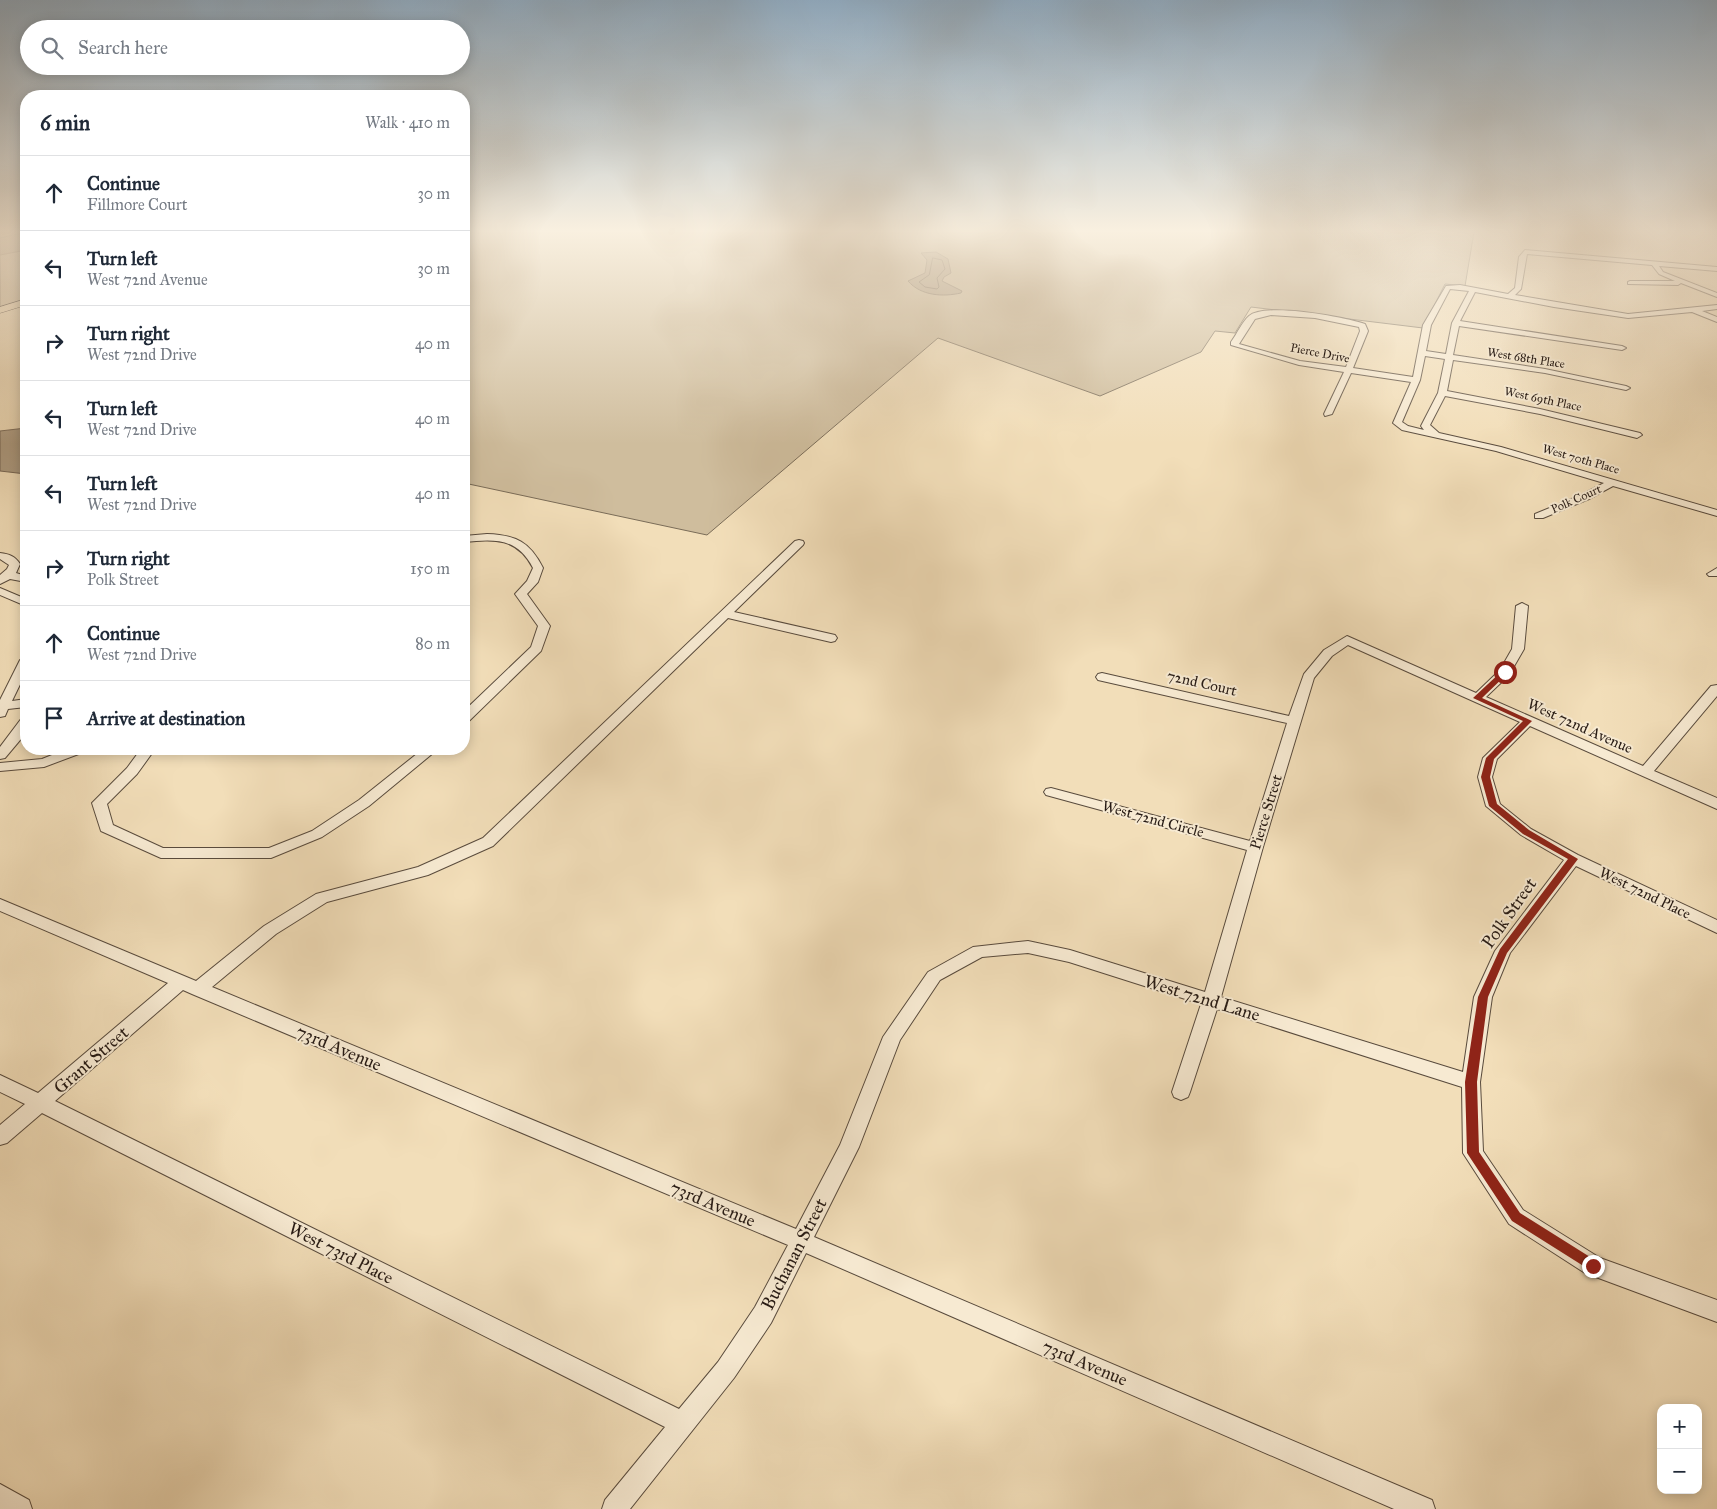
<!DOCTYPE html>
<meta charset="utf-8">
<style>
body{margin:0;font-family:"IM FELL Great Primer",serif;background:#f2f2f3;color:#1f2937}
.controls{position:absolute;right:15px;bottom:15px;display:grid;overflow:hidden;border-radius:10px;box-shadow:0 2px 12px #0003}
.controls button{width:45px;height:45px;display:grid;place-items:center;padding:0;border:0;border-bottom:1px solid #e0e1e3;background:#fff;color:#1f2937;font:25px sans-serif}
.stop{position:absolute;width:15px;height:15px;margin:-11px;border:4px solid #8f2418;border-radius:50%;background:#fff}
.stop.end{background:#8f2418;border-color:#fff;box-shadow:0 1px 5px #0008}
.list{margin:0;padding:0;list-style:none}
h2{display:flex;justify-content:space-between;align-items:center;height:65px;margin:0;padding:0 20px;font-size:21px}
h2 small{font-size:16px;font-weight:400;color:#747a83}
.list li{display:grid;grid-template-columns:32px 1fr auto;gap:15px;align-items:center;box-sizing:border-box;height:75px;padding:0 20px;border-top:1px solid #e0e1e3}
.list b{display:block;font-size:19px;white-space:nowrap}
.list p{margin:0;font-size:16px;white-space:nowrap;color:#747a83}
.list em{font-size:16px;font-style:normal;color:#747a83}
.icon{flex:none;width:28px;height:28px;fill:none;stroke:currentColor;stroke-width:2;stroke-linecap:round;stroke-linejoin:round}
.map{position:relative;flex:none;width:1717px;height:1509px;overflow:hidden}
.search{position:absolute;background:#fff;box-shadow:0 2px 12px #0003;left:20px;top:20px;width:450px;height:55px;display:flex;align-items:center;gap:12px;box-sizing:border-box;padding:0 18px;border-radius:28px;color:#747a83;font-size:19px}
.panel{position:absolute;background:#fff;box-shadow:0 2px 12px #0003;left:20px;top:90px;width:450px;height:665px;border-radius:20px}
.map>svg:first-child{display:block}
.green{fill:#cfbd9d;stroke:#7a6c58}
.water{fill:#ad9b81;stroke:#776755}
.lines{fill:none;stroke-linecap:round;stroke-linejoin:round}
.shore{stroke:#6a5a4a;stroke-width:1}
.minor-casing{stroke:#594b3d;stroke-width:2}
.major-casing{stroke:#261a14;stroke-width:1}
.minor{fill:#f7ead2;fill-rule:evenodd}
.major{fill:#f2deb9;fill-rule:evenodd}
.route{fill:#8f2418}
.labels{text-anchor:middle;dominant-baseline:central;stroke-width:4;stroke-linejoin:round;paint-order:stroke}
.far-street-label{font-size:12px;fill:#261a14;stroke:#f7ead2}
.street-label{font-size:15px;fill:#261a14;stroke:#f7ead2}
.near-street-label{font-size:18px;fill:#261a14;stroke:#f7ead2}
</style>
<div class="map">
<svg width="1717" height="1509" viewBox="0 0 1717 1509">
<rect width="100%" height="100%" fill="#f2deb9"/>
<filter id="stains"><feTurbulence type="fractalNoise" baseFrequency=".004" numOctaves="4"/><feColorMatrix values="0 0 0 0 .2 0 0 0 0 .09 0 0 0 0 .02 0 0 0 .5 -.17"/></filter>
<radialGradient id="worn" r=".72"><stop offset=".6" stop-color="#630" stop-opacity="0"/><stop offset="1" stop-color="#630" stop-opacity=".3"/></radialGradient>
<!-- green -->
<g class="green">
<polygon points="0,232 26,232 26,299 0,307"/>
<polygon points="464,232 1474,232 1465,286 1445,284 1423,328 1251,307 1235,333 1215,331 1201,352 1100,396 938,338 707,535 464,483"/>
</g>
<!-- water -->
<g class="water">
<polygon points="26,232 26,250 0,255 0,238"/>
<path d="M936 252 948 259 951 273 944 277 942 281 962 291 961 293C943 297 921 296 908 281L925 273 927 260 921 253Z"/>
<polygon points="26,428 26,474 0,471 0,431"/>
</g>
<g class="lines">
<!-- shore -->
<polygon class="shore" points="933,258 942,260 945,269 937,278 939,287 937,289 925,287 919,282 929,275"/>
<defs>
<g id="minor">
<path d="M1525 250 1717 267V271L1659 266 1663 272 1717 293V297L1681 283 1678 285 1628 284V282L1630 281H1675L1659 274 1652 265 1527 254 1521 289 1515 295 1628 314 1717 305V309L1702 311 1717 317V322L1692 312 1628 318 1554 307 1475 292 1460 321 1622 346 1626 348 1622 350 1459 326 1453 355 1545 369 1626 386 1630 388 1626 390 1545 373 1453 360 1447 391 1540 409 1640 433 1642 435 1637 438 1540 414 1445 396 1430 425 1439 433 1501 447 1717 510V516L1613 486 1589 499 1543 518H1535V514L1581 495 1604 483 1496 451 1402 430 1393 423 1411 382 1351 373 1332 414 1325 416 1324 414 1344 372 1299 365 1231 345V342C1237 334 1242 322 1249 316 1265 302 1345 317 1365 324L1368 331 1353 368 1413 377 1423 325 1446 286 1460 285 1508 294 1515 288 1519 257ZM1450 289 1469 291 1452 323 1446 354 1426 351 1431 325ZM1271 315 1315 318 1359 327 1360 331 1346 367 1300 361 1239 344 1255 319ZM1425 356 1445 359 1438 393 1421 426 1424 430 1408 426 1402 422 1420 380Z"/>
<path d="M487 534C516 535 530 542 543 568L538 582 527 594 550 626 541 651 469 721 464 722V711L531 647 538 626 515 594 527 581 533 568C517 537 494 539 464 542V536Z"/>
<path d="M799 540 803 541 804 543 803 545 734 612 835 635 837 638 835 641 831 642 728 618 493 846 428 875 327 902 276 934 212 987 796 1229 840 1145 883 1037 928 972 973 947 1028 941 1070 950 1205 992 1247 850 1046 795 1044 792 1046 789 1051 788 1250 841 1287 723 1098 680 1096 677 1098 674 1102 673 1289 716 1304 674 1324 650 1347 636 1476 693 1500 670 1512 649 1516 606 1522 603 1528 606 1524 649 1509 675 1486 697 1643 766 1711 686 1717 685V696L1654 771 1717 798V809L1530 726 1497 759 1492 777 1500 804 1531 829 1578 855 1717 920V933L1576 866 1510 953 1492 997 1480 1082 1483 1151 1523 1210 1600 1258 1717 1300V1322L1585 1273 1509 1224 1463 1153 1462 1087 1217 1009 1190 1092 1188 1097 1181 1100 1174 1097 1172 1092 1201 1004 1069 962 1028 953 982 957 940 980 900 1040 859 1147 814 1237 1432 1500 1435 1509H1394L806 1253 771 1323 734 1378 630 1509H602L605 1500 665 1427 42 1113 7 1143 0 1145V1125L25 1104 0 1092V1075L38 1093 168 983 0 911V899L196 981 264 926 316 894 418 867 483 838 795 541ZM1348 645 1520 722 1483 758 1478 777 1486 806 1521 835 1564 860 1495 951 1474 997 1463 1072 1221 997 1263 847 1314 678 1332 656ZM183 990 192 994 788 1245 755 1307 718 1362 679 1409 55 1101Z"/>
<path d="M0 553C9 554 15 556 20 564L16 573 26 576V582L10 579 0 584V575L7 569 9 565 0 559Z"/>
<polygon points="1717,568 1717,576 1709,576 1707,574"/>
<polygon points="0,588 26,599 26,606 0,595"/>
<polygon points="26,656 26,672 12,701 26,699 26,707 8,709 5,716 0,717 0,700 20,660"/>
<polygon points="26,718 26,733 5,758 0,759 0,747 21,719"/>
<polygon points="67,749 86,749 84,752 44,767 0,771 0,763 42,759"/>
<polygon points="141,749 155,749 137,774 107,804 113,825 163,848 269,848 312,831 359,800 423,749 438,749 369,806 322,837 271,858 161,858 101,831 92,803 127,768"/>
<polygon points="0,1484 29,1500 32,1509 0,1509"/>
</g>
<polygon id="major" points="26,299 26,305 0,313 0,307"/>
</defs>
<!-- minor casing -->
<use href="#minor" class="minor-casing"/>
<!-- major casing -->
<use href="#major" class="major-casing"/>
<!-- minor -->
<use href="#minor" class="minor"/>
<!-- major -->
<use href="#major" class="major"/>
</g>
<!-- sky -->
<linearGradient id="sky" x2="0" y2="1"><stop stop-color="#90aabf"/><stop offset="0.52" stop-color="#f9f0e0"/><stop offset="1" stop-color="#f9f0e0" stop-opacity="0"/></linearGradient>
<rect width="1717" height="444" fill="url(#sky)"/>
<!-- route -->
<polygon class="route" points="1503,670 1509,672 1482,698 1532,721 1494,759 1490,777 1497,804 1529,830 1578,859 1507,953 1488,997 1477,1082 1479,1152 1520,1213 1598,1262 1600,1266 1598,1270 1593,1272 1512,1221 1467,1153 1465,1082 1478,997 1500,949 1568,859 1523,834 1489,806 1481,777 1486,758 1523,721 1473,698"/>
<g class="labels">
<!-- far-street labels -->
<g class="far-street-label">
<text transform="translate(1320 353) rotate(11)">Pierce Drive</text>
<text transform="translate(1526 358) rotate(9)">West 68th Place</text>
<text transform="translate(1543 399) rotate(12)">West 69th Place</text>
<text transform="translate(1581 459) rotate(16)">West 70th Place</text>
<text transform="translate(1576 499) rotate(-24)">Polk Court</text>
</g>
<!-- street labels -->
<g class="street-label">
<text transform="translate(1202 683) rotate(13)">72nd Court</text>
<text transform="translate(1580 726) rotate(24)">West 72nd Avenue</text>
<text transform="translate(1266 812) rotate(-73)">Pierce Street</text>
<text transform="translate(1153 819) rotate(15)">West 72nd Circle</text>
<text transform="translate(1645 893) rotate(26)">West 72nd Place</text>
</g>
<!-- near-street labels -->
<g class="near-street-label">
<text transform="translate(1509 913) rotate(-55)">Polk Street</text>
<text transform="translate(1202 998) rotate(17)">West 72nd Lane</text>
<text transform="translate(339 1048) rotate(23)">73rd Avenue</text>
<text transform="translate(91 1060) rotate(-41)">Grant Street</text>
<text transform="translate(713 1204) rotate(23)">73rd Avenue</text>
<text transform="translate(341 1253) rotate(27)">West 73rd Place</text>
<text transform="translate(794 1254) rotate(-63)">Buchanan Street</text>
<text transform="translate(1085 1363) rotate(23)">73rd Avenue</text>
</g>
</g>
<rect width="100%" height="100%" filter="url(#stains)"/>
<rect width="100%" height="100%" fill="url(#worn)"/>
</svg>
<div class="controls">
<button>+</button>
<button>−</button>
</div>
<div class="stop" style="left:1505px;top:672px"></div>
<div class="stop end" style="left:1593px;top:1266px"></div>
<div class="search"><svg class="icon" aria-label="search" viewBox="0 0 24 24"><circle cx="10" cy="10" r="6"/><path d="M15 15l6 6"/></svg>Search here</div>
<section class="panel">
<h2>6 min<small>Walk · 410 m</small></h2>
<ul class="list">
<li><svg class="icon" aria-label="ahead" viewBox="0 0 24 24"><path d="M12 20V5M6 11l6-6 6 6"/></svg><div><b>Continue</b><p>Fillmore Court</p></div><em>30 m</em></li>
<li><svg class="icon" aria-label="left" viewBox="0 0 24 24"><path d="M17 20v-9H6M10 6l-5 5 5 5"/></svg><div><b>Turn left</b><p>West 72nd Avenue</p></div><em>30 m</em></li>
<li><svg class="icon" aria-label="right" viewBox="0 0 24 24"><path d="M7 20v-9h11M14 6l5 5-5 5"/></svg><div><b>Turn right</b><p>West 72nd Drive</p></div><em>40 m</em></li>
<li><svg class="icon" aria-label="left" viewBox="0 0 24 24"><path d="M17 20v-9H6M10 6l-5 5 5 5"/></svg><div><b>Turn left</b><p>West 72nd Drive</p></div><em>40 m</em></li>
<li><svg class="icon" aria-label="left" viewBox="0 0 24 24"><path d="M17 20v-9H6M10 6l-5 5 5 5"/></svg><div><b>Turn left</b><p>West 72nd Drive</p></div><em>40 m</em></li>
<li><svg class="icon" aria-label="right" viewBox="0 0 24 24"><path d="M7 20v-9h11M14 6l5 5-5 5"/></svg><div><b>Turn right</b><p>Polk Street</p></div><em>150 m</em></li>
<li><svg class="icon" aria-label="ahead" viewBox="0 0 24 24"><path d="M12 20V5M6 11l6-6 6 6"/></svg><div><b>Continue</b><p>West 72nd Drive</p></div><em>80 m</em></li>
<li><svg class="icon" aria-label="arrive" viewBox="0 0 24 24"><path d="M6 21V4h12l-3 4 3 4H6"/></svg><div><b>Arrive at destination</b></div></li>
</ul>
</section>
</div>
